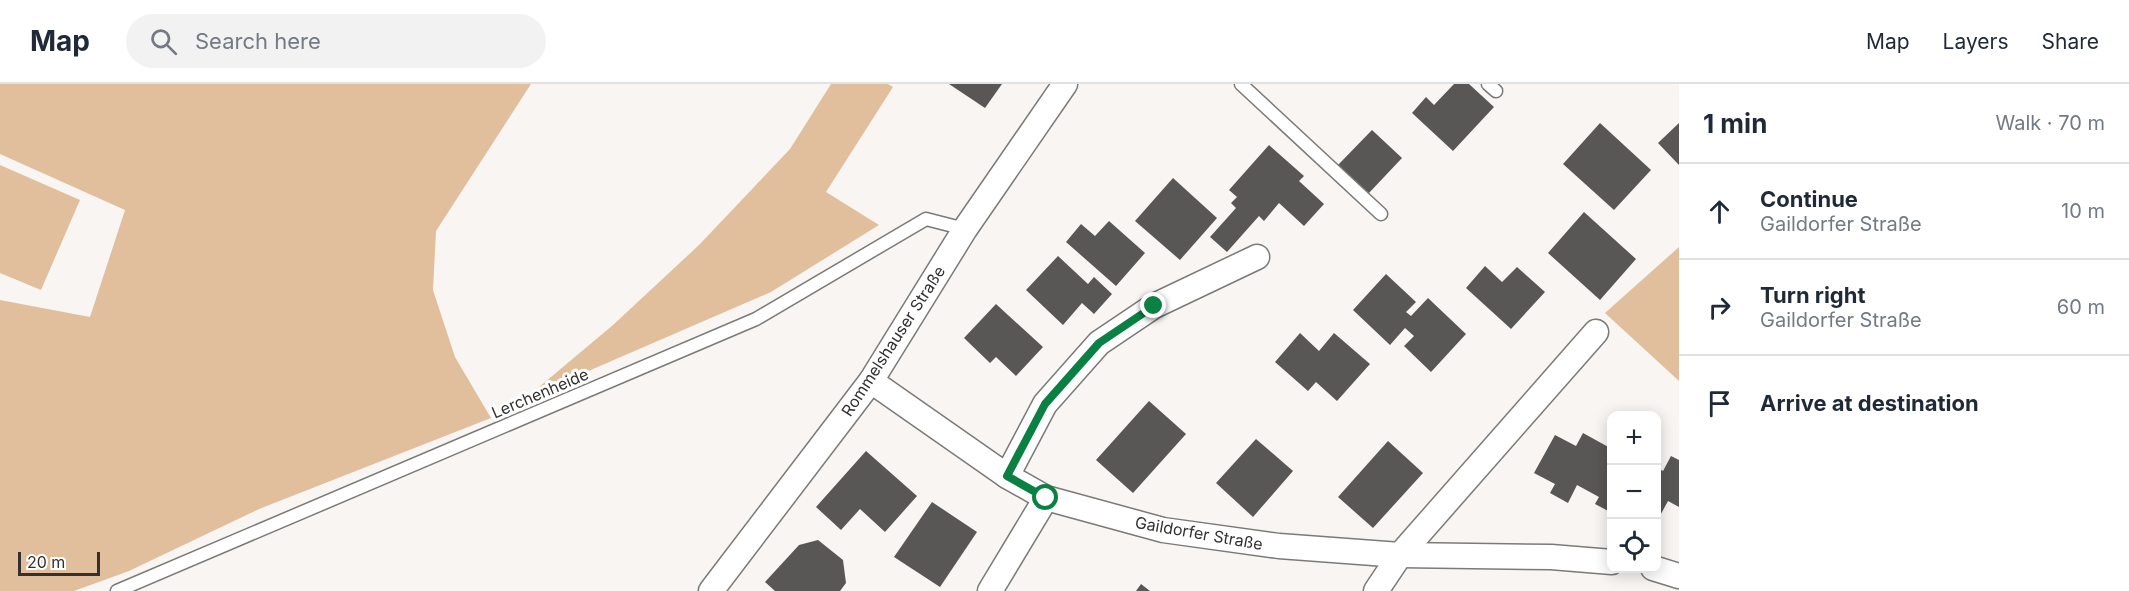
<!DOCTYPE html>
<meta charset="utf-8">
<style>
body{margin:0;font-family:Inter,sans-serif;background:#f2f2f3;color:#1f2937}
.controls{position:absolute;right:18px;bottom:18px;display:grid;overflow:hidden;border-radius:12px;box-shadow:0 3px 15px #0003}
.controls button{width:54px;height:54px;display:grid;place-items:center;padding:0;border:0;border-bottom:2px solid #e0e1e3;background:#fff;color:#1f2937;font:30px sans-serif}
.scale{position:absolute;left:18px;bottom:15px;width:82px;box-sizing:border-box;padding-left:6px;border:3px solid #323130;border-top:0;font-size:16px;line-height:21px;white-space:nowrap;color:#323130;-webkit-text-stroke:4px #fff;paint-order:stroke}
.stop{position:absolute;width:18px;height:18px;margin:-14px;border:4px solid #0b8043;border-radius:50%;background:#fff}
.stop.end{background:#0b8043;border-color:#fff;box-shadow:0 2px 6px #0008}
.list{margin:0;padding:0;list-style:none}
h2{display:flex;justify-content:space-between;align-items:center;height:78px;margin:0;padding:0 24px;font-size:26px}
h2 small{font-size:20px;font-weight:400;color:#747a83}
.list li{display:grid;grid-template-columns:39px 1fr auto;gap:18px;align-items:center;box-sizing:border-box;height:96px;padding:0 24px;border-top:2px solid #e0e1e3}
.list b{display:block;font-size:22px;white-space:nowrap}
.list p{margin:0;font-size:20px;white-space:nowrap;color:#747a83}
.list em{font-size:20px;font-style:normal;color:#747a83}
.icon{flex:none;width:33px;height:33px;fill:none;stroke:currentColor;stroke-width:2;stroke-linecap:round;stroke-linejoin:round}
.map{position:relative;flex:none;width:1679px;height:507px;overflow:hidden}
header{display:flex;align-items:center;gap:36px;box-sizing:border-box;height:84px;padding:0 30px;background:#fff;border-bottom:2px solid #e0e1e3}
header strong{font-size:28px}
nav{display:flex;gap:33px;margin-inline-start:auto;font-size:21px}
.search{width:420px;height:54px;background:#f2f2f3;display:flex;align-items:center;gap:15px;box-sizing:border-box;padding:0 21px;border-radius:33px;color:#747a83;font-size:22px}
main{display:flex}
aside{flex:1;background:#fff}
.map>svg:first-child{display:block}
.green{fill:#e2bf9c}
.building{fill:#595755}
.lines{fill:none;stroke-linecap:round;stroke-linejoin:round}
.lane-casing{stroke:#7c7a77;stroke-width:15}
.street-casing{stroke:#7c7a77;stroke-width:27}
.lane{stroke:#fff;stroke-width:12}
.street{stroke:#fff;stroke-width:24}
.route{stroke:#0b8043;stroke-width:8}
.labels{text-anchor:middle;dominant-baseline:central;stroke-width:6;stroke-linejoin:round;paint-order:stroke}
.street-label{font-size:16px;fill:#323130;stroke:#fff}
</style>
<header>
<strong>Map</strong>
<div class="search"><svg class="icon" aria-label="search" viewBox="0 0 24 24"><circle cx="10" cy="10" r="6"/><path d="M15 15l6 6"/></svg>Search here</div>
<nav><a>Map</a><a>Layers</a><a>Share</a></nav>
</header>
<main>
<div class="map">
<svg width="1679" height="507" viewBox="0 0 1679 507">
<rect width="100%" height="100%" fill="#f8f5f3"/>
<!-- green -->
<g class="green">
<polygon points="0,0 531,0 436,147 433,206 455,273 491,334 259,425 129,487 74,507 0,507 0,216 90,233 125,126 0,70"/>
<polygon points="831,0 888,0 893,3 826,108 879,141 771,208 526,314 613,241 699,161 790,65"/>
<polygon points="0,81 80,116 41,206 0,189"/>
<polygon points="1679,163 1679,297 1605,229"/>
</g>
<!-- building -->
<g class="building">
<polygon points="949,0 1002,0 985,24"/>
<polygon points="1454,0 1469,0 1494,23 1453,67 1412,29 1426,13 1434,21"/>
<polygon points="1600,39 1651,86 1614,126 1563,80"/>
<polygon points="1679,39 1679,81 1658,59"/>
<polygon points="1372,46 1402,74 1368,110 1338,81"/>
<polygon points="1269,61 1304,92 1299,97 1324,120 1304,142 1279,119 1264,137 1259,132 1227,168 1210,153 1236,124 1231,119 1237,113 1229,106"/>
<polygon points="1173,94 1217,134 1180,176 1135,137"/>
<polygon points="1584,128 1636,175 1600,216 1548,169"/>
<polygon points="1109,137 1145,169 1116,202 1066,158 1081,140 1095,152"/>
<polygon points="1058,172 1088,200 1094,193 1112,210 1094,230 1082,219 1063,241 1026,206"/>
<polygon points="1485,182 1502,198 1517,183 1545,208 1511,245 1466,204"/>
<polygon points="1386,190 1416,218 1406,228 1411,232 1428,214 1466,250 1431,288 1404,262 1414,252 1405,244 1390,261 1353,226"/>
<polygon points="996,220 1043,263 1016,292 996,273 990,279 964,254"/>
<polygon points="1300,249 1319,267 1334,249 1370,280 1337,317 1316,298 1308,307 1275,278"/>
<polygon points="1149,317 1186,350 1133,409 1096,376"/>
<polygon points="1583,349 1612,365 1612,429 1595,420 1599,413 1577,401 1568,419 1550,409 1555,400 1534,389 1555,351 1576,362"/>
<polygon points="1256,355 1293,387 1253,433 1216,399"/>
<polygon points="1388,357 1423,389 1373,444 1338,413"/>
<polygon points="866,367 917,412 885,448 860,425 841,446 816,423"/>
<polygon points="1671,372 1679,376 1679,423 1668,417 1656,439 1656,383 1663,387"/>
<polygon points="932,418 977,448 940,503 894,473"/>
<polygon points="818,456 843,476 846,499 840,507 775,507 765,498 799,461"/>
<polygon points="1141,500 1150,507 1136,507"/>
</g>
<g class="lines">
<defs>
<g id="lane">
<polyline points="1241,0 1381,130"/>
<polyline points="1488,0 1496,7"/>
<polyline points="117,507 756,235 926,135 965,145"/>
</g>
<g id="street">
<polyline points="871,297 1007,392 1046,414 1163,446 1279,462 1400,471 1551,473 1612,478"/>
<polyline points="1007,392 1045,320 1099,259 1154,222 1257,173"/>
<polyline points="1653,484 1679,492"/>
<polyline points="711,507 871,297 965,145 1065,0"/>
<polyline points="990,507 1046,414"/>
<polyline points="1376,507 1400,471 1596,248"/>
</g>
</defs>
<!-- lane casing -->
<use href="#lane" class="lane-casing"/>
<!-- street casing -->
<use href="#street" class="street-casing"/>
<!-- lane -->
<use href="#lane" class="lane"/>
<!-- street -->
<use href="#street" class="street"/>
</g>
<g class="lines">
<!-- route -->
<polyline class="route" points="1046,414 1007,392 1045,320 1099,259 1154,222"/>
</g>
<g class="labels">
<!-- street labels -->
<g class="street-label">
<text transform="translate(893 257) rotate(-57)">Rommelshauser Straße</text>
<text transform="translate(540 309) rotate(-23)">Lerchenheide</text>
<text transform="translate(1199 449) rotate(10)">Gaildorfer Straße</text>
</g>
</g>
</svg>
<div class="controls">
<button>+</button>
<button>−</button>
<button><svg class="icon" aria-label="locate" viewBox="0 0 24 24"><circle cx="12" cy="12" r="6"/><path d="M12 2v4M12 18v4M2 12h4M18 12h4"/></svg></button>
</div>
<div class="scale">20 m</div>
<div class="stop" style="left:1046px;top:414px"></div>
<div class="stop end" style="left:1154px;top:222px"></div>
</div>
<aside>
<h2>1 min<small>Walk · 70 m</small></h2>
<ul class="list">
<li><svg class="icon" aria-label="ahead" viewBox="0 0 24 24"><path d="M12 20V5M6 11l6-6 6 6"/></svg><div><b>Continue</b><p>Gaildorfer Straße</p></div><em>10 m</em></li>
<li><svg class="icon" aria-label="right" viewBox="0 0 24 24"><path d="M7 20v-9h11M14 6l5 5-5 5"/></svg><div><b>Turn right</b><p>Gaildorfer Straße</p></div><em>60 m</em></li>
<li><svg class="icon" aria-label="arrive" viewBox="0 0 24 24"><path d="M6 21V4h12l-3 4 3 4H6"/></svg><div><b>Arrive at destination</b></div></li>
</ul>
</aside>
</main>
